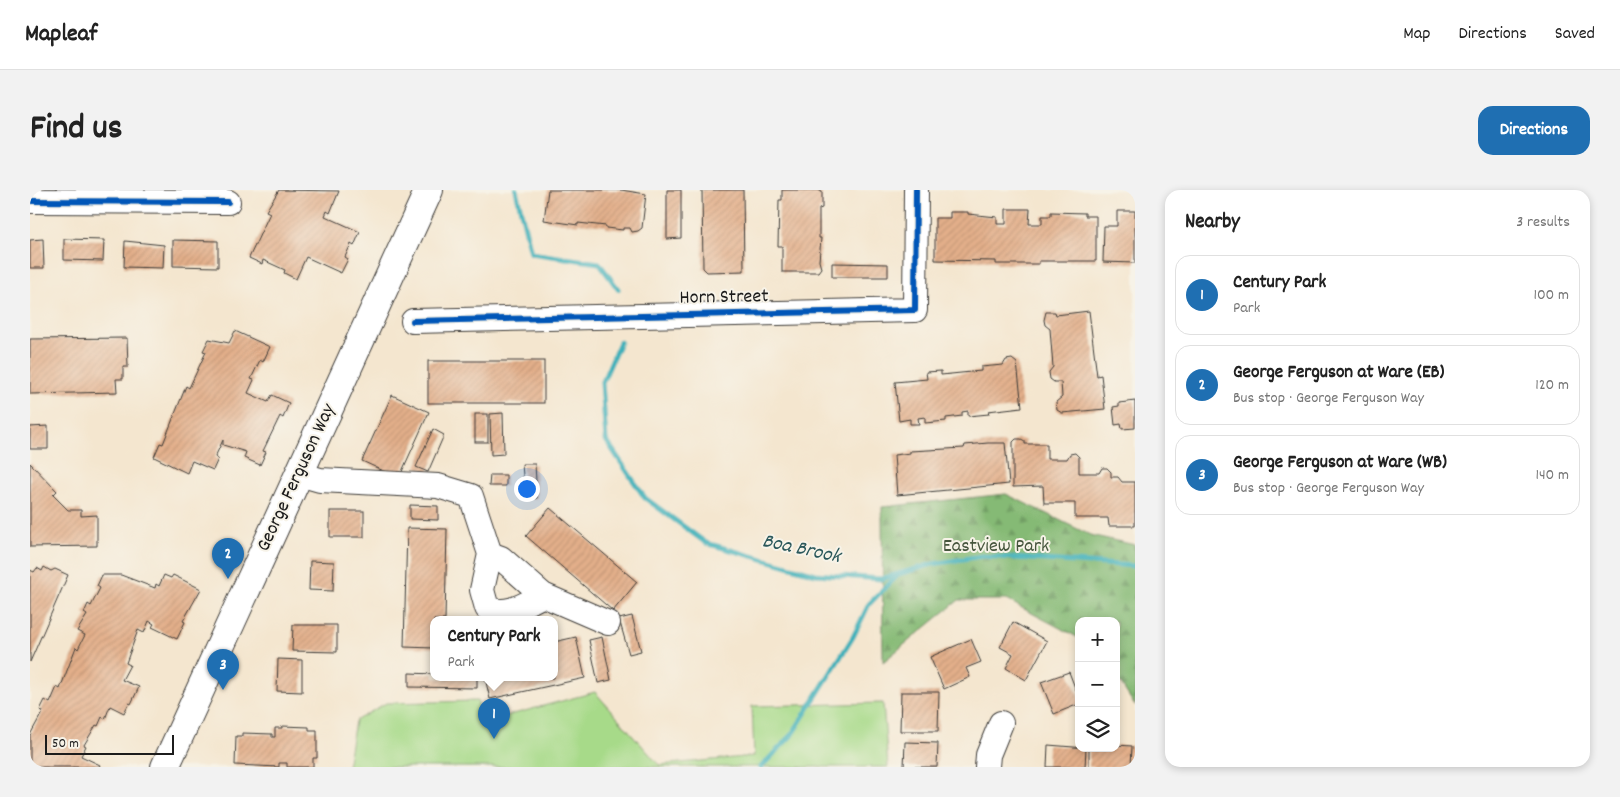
<!DOCTYPE html>
<meta charset="utf-8">
<style>
body{margin:0;font-family:Dekko,sans-serif;background:#f2f2f2;color:#222}
.controls{position:absolute;right:15px;bottom:15px;display:grid;overflow:hidden;border-radius:10px;box-shadow:0 2px 8px #0003}
.controls button{width:45px;height:45px;display:grid;place-items:center;padding:0;border:0;border-bottom:1px solid #e0e0e0;background:#fff;color:#222;font:25px sans-serif}
.scale{position:absolute;left:15px;bottom:12px;width:129px;box-sizing:border-box;padding-left:5px;border:2px solid #1c1c1c;border-top:0;font-size:14px;line-height:18px;white-space:nowrap;color:#1c1c1c;-webkit-text-stroke:4px #f7f3e8;paint-order:stroke}
.you{position:absolute;left:496px;top:298px;width:18px;height:18px;margin:-12px;border:4px solid #fff;border-radius:50%;background:#1a73e8;box-shadow:0 0 0 8px #1a73e833}
.badge{display:grid;place-items:center;width:32px;height:32px;border-radius:50%;background:#1f6fb2;color:#fff;font-size:16px;font-weight:700}
.pin{position:absolute;translate:-50% -41px;filter:drop-shadow(0 1px 2px #0008)}
.pin::after{content:'';position:absolute;top:26px;width:18px;height:15px;background:inherit;clip-path:polygon(0 0,100% 0,50% 100%)}
.popup{position:absolute;left:400px;top:426px;width:128px;height:65px;box-sizing:border-box;display:grid;place-content:center;border-radius:10px;background:#fff;filter:drop-shadow(0 1px 4px #0005);font-size:16px;white-space:nowrap;color:#767676}
.popup b{font-size:19px;color:#222}
.popup::after{content:'';position:absolute;left:50%;top:100%;margin-left:-10px;border:10px solid transparent;border-top-color:#fff}
.list{margin:0;padding:0;list-style:none}
h2{display:flex;justify-content:space-between;align-items:center;height:65px;margin:0;padding:0 20px;font-size:21px}
h2 small{font-size:16px;font-weight:400;color:#767676}
.list li{display:grid;grid-template-columns:32px 1fr auto;gap:15px;align-items:center;box-sizing:border-box;height:80px;margin:0 10px 10px;padding:0 10px;border:1px solid #e0e0e0;border-radius:15px}
.list b{display:block;font-size:19px;white-space:nowrap}
.list p{margin:0;font-size:16px;white-space:nowrap;color:#767676}
.list em{font-size:16px;font-style:normal;color:#767676}
.icon{flex:none;width:28px;height:28px;fill:none;stroke:currentColor;stroke-width:2;stroke-linecap:round;stroke-linejoin:round}
.map{position:relative;flex:none;width:1105px;height:577px;overflow:hidden;border-radius:15px}
header{display:flex;align-items:center;gap:30px;box-sizing:border-box;height:70px;padding:0 25px;background:#fff;border-bottom:1px solid #e0e0e0}
header strong{font-size:24px}
nav{display:flex;gap:28px;margin-inline-start:auto;font-size:18px}
.intro{display:flex;align-items:center;justify-content:space-between;box-sizing:border-box;height:120px;padding:0 30px}
h1{margin:0;font-size:35px}
.button{padding:12px 22px;border-radius:15px;background:#1f6fb2;color:#fff;font-size:18px;font-weight:700}
main{display:flex;gap:30px;padding:0 30px}
aside{flex:1;background:#fff;border-radius:15px;box-shadow:0 2px 8px #0003}
.map>svg:first-child{display:block}
.green{fill:#a7da89;stroke:#627b52}
.forest{fill:url(#forest-firs);stroke:#506b48}
.lines{fill:none;stroke-linecap:round;stroke-linejoin:round}
.stream{stroke:#41b1ba;stroke-width:5}
.building{fill:url(#building-hatch)}
.minor-casing{stroke:#3c3a37;stroke-width:26}
.major-casing{stroke:#3c3a37;stroke-width:30}
.minor{stroke:#fff;stroke-width:24}
.major{stroke:#fff;stroke-width:28}
.cycleway-casing{stroke:#f7f3e8;stroke-width:9}
.cycleway{stroke:#0057b8;stroke-width:6}
.labels{text-anchor:middle;dominant-baseline:central;stroke-width:4;stroke-linejoin:round;paint-order:stroke}
.street-label{font-size:20px;fill:#1c1c1c;stroke:#f7f3e8}
.park-label{font-size:20px;fill:#46553d;stroke:#f7f3e8}
.water-label{font-size:21px;font-style:italic;fill:#2b585b;stroke:#f7f3e8}
</style>
<header>
<strong>Mapleaf</strong>
<nav><a>Map</a><a>Directions</a><a>Saved</a></nav>
</header>
<div class="intro"><h1>Find us</h1><a class="button">Directions</a></div>
<main>
<div class="map">
<svg width="1105" height="577" viewBox="0 0 1105 577">
<defs>
<pattern id="forest-firs" width="22" height="20" patternUnits="userSpaceOnUse" patternTransform="scale(1.25)"><rect width="22" height="20" fill="#85ba75"/><path d="M5 1l3.5 6h-7zM16 11l3.5 6h-7z" fill="#729f65"/></pattern>
<pattern id="building-hatch" width="6" height="6" patternUnits="userSpaceOnUse" patternTransform="scale(1.25)"><rect width="6" height="6" fill="#e3af8a"/><path d="M-1 1l2-2M0 6l6-6M5 7l2-2" fill="none" stroke="#c29676"/></pattern>
</defs>
<rect width="100%" height="100%" fill="#f7f3e8"/>
<filter id="ink" filterUnits="userSpaceOnUse"><feTurbulence type="fractalNoise" baseFrequency=".02" numOctaves="2"/><feDisplacementMap in="SourceGraphic" scale="10" xChannelSelector="R" yChannelSelector="G"/><feConvolveMatrix kernelMatrix="1 2 1 2 8 2 1 2 1" color-interpolation-filters="sRGB"/></filter>
<filter id="wash" filterUnits="userSpaceOnUse"><feTurbulence type="fractalNoise" baseFrequency=".0096" numOctaves="4" result="noise"/><feDisplacementMap in="SourceGraphic" scale="20" xChannelSelector="R" yChannelSelector="G"/><feGaussianBlur stdDeviation="1.12" result="paint"/><feColorMatrix in="noise" values="0 0 0 0 0 0 0 0 0 0 0 0 0 0 0 0 0 1.4 0 .05"/><feComposite in="paint" operator="in"/></filter>
<g filter="url(#wash)">
<rect width="100%" height="100%" fill="#f4e6cf"/>
<!-- green -->
<polygon class="green" points="565,502 629,575 724,566 722,516 853,513 858,577 317,577 325,531 356,513 447,511 454,532"/>
<!-- forest -->
<polygon class="forest" points="976,304 1060,345 1105,355 1105,516 1086,486 1086,431 1049,431 1049,448 977,410 929,410 853,472 852,317"/>
<g class="lines">
<!-- stream -->
<g class="stream">
<polyline points="486,0 501,63 569,73 588,99"/>
<polyline points="590,152 572,193 576,250 615,308 676,353 786,384 851,389 903,374 952,366 1105,376"/>
<polyline points="731,577 761,546 823,447 839,414 869,384"/>
</g>
</g>
<g id="blocks">
<!-- building -->
<g class="building">
<polygon points="249,0 309,1 300,23 297,21 295,26 330,42 324,56 321,54 315,67 318,69 311,83 276,67 266,89 254,83 255,80 233,70 232,74 219,68 240,23 236,21"/>
<polygon points="518,0 591,0 616,4 612,38 608,41 602,42 600,38 593,38 593,40 576,38 576,36 548,33 548,35 514,30"/>
<polygon points="637,0 651,0 651,48 637,49"/>
<polygon points="672,0 713,0 714,81 677,82 673,78"/>
<polygon points="752,0 788,0 792,2 792,18 789,19 789,48 791,48 789,71 791,78 788,82 752,82 752,56 748,56 749,10 752,10"/>
<polygon points="976,19 1000,19 999,34 1012,34 1012,26 1021,26 1021,22 1055,23 1055,26 1066,26 1066,71 1009,71 1009,74 966,74 966,71 905,70 905,28 920,28 920,22 938,22 938,24 967,27 967,34 976,34"/>
<polygon points="1087,21 1105,21 1105,73 1073,72 1074,36 1087,36"/>
<polygon points="13,49 14,78 0,78 0,50"/>
<polygon points="34,49 74,50 73,71 34,70"/>
<polygon points="143,50 188,51 188,77 143,76"/>
<polygon points="95,51 134,55 133,78 94,77"/>
<polygon points="802,73 858,74 858,87 802,87"/>
<polygon points="1059,121 1067,186 1071,185 1075,219 1032,223 1027,220 1026,212 1032,207 1031,192 1024,192 1020,189 1019,182 1023,177 1020,139 1015,135 1014,130 1016,122 1025,122 1026,125"/>
<polygon points="205,141 240,157 233,172 230,170 221,189 224,190 218,203 238,212 242,205 259,213 253,228 250,226 233,261 236,262 230,275 214,268 216,262 193,255 193,250 185,267 188,269 183,280 162,271 157,283 124,267 130,253 133,254 156,196 159,198 176,162 173,161 179,149 199,153"/>
<polygon points="97,148 98,177 93,177 93,189 86,189 87,202 0,204 0,149"/>
<polygon points="982,169 987,173 992,217 958,221 959,224 938,226 938,221 932,222 932,226 916,228 916,231 895,233 895,227 888,228 889,234 880,234 880,229 869,231 865,192 897,189 896,182 911,181 911,185 951,181 951,177 973,175 976,170"/>
<rect x="398" y="171" width="116" height="42"/>
<polygon points="362,205 399,222 369,288 332,271"/>
<polygon points="1105,211 1105,238 1092,239 1091,234 1085,235 1083,217 1089,216 1089,213"/>
<polygon points="473,223 474,264 461,265 460,224"/>
<rect x="445" y="224" width="13" height="28"/>
<polygon points="18,236 18,259 0,259 0,237"/>
<polygon points="403,239 414,245 398,282 386,277"/>
<polygon points="986,249 991,249 995,251 995,254 1017,254 1017,269 1037,269 1040,264 1045,263 1049,267 1049,283 1069,283 1072,278 1077,278 1081,282 1081,287 1088,287 1092,292 1105,292 1105,336 1079,336 1078,328 1045,328 1045,313 1014,313 1013,296 983,297 983,252"/>
<polygon points="958,253 975,253 979,294 867,305 864,265 880,263 880,261 934,258 935,255"/>
<polygon points="0,273 27,301 23,305 38,320 51,320 51,326 67,325 67,356 0,357"/>
<polygon points="492,274 505,274 507,308 495,309"/>
<polygon points="460,285 476,285 476,296 459,296"/>
<polygon points="380,315 408,316 408,330 380,329"/>
<polygon points="520,318 607,392 583,421 496,346"/>
<rect x="300" y="321" width="34" height="26"/>
<polygon points="377,338 417,339 415,430 404,430 404,458 374,457"/>
<polygon points="280,371 304,372 303,401 279,400"/>
<polygon points="14,377 21,381 25,379 38,385 0,472 0,380 4,382 7,378 12,381"/>
<polygon points="72,385 91,385 125,398 126,394 129,396 134,385 141,388 143,385 171,399 153,431 155,432 147,449 122,437 124,434 119,431 114,443 108,440 96,473 100,475 92,490 109,497 101,514 99,513 94,523 80,516 75,529 72,527 68,536 66,535 54,555 56,556 51,566 70,575 69,577 0,577 0,545 13,521 10,520 15,510 20,513 27,497 30,499 46,457 48,459 55,445 47,441 57,425 54,423 58,414 61,416 70,398 67,396"/>
<polygon points="602,426 611,461 599,464 589,429"/>
<polygon points="983,432 1017,451 996,490 976,478 983,464 970,457"/>
<polygon points="263,435 307,435 307,462 262,461"/>
<polygon points="546,447 555,488 460,509 455,488 524,488 524,452"/>
<polygon points="572,447 581,490 568,493 559,450"/>
<polygon points="941,449 951,472 936,478 940,487 914,499 900,467"/>
<polygon points="248,469 272,470 272,502 247,501"/>
<polygon points="1039,482 1049,508 1049,514 1024,524 1011,492"/>
<polygon points="379,483 404,484 404,488 447,488 447,498 379,497"/>
<polygon points="871,502 909,502 908,541 870,541"/>
<polygon points="252,536 279,537 279,540 287,540 287,568 283,568 283,577 257,577 257,573 249,573 249,577 205,575 206,546 212,546 212,543 242,544 242,547 245,547 245,538 252,538"/>
<polygon points="875,552 908,553 907,577 874,577"/>
<polygon points="1018,555 1056,558 1055,577 1017,577"/>
<polygon points="1086,555 1102,556 1101,577 1059,577 1059,558 1086,558"/>
</g>
</g>
</g>
<g filter="url(#ink)">
<use href="#blocks" fill-opacity="0" stroke="#3c3a37" stroke-width="1"/>
<g class="lines">
<defs>
<g id="minor">
<polyline points="0,11 198,12"/>
<polyline points="383,131 885,120 886,0"/>
<path d="M269 284 290 290 408 296 441 306 460 364 452 400 457 418C477 427 495 414 513 405"/>
<polyline points="460,364 471,368 513,405 578,433"/>
<polyline points="957,577 958,565 971,533"/>
</g>
<polyline id="major" points="135,577 399,0"/>
</defs>
<!-- minor casing -->
<use href="#minor" class="minor-casing"/>
<!-- major casing -->
<use href="#major" class="major-casing"/>
<!-- minor -->
<use href="#minor" class="minor"/>
<!-- major -->
<use href="#major" class="major"/>
<defs>
<g id="cycleway">
<polyline points="0,11 198,12"/>
<polyline points="383,131 885,120 886,0"/>
</g>
</defs>
<!-- cycleway casing -->
<use href="#cycleway" class="cycleway-casing"/>
<!-- cycleway -->
<use href="#cycleway" class="cycleway"/>
</g>
</g>
<g class="labels">
<!-- street labels -->
<g class="street-label">
<text transform="translate(694 108) rotate(-1)">Horn Street</text>
<text transform="translate(267 288) rotate(-65)">George Ferguson Way</text>
</g>
<!-- park labels -->
<g class="park-label">
<text x="966" y="357">Eastview Park</text>
</g>
<!-- water labels -->
<g class="water-label">
<text transform="translate(771 360) rotate(12)">Boa Brook</text>
</g>
</g>
</svg>
<div class="controls">
<button>+</button>
<button>−</button>
<button><svg class="icon" aria-label="layers" viewBox="0 0 24 24"><path d="M12 4l9 5-9 5-9-5zM3 14l9 5 9-5"/></svg></button>
</div>
<div class="scale">50 m</div>
<div class="you"></div>
<div class="pin badge" style="left:464px;top:549px">1</div>
<div class="popup"><b>Century Park</b>Park</div>
<div class="pin badge" style="left:198px;top:389px">2</div>
<div class="pin badge" style="left:193px;top:500px">3</div>
</div>
<aside>
<h2>Nearby<small>3 results</small></h2>
<ul class="list">
<li><span class="badge">1</span><div><b>Century Park</b><p>Park</p></div><em>100 m</em></li>
<li><span class="badge">2</span><div><b>George Ferguson at Ware (EB)</b><p>Bus stop · George Ferguson Way</p></div><em>120 m</em></li>
<li><span class="badge">3</span><div><b>George Ferguson at Ware (WB)</b><p>Bus stop · George Ferguson Way</p></div><em>140 m</em></li>
</ul>
</aside>
</main>
